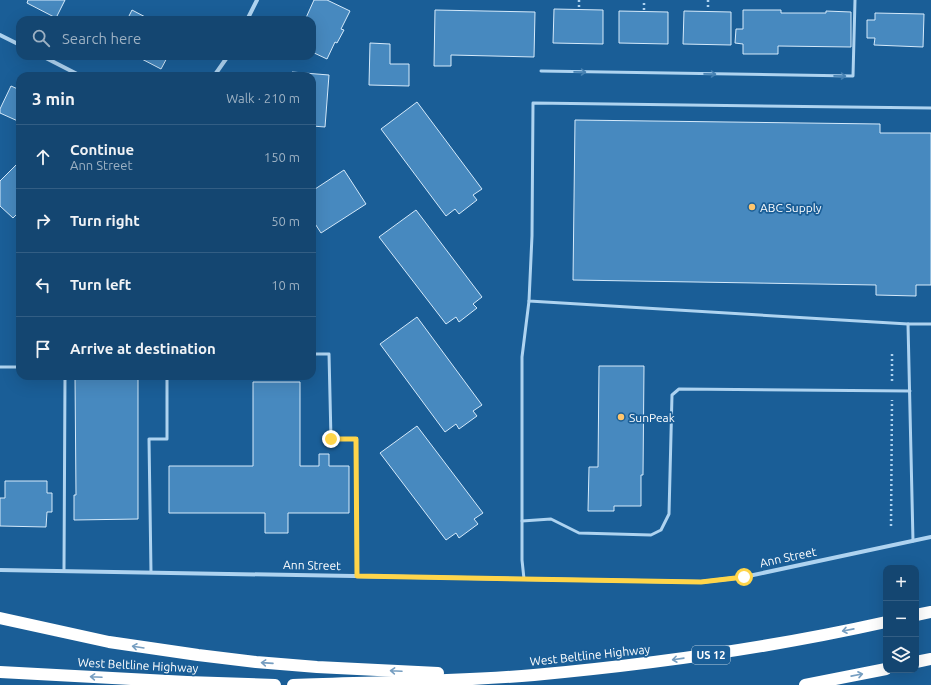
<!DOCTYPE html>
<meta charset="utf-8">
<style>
body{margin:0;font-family:Ubuntu,sans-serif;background:#1d4d76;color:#f1f3f6}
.controls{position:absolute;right:12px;bottom:12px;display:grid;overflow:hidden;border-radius:8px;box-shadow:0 4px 16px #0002}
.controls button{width:36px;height:36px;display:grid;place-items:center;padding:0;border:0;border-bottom:1px solid #335e84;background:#144671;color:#f1f3f6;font:20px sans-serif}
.stop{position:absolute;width:12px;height:12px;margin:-9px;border:3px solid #ffd54a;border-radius:50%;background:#fff}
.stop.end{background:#ffd54a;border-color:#fff;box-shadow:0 1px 4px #0008}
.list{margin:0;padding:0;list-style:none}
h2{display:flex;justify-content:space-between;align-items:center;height:52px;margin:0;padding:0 16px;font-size:17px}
h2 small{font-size:13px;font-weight:400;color:#9db1c3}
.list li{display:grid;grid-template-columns:26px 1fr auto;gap:12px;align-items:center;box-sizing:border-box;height:64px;padding:0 16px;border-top:1px solid #335e84}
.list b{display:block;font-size:15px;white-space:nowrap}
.list p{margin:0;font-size:13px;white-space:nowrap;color:#9db1c3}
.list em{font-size:13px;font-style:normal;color:#9db1c3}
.icon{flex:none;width:22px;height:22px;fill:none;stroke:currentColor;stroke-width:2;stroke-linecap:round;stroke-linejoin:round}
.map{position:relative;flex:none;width:931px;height:685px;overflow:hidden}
.search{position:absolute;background:#144671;box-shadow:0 4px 16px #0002;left:16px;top:16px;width:300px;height:44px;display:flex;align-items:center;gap:10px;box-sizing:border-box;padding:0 14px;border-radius:12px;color:#9db1c3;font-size:15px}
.panel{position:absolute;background:#144671;box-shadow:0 4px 16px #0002;left:16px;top:72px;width:300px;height:308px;border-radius:12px}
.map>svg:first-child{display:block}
.building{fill:#4789bf;stroke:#d5eafb}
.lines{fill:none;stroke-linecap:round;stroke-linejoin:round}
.path{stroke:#aed3f0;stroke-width:2.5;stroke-dasharray:2 3;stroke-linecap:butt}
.service{stroke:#aed3f0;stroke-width:3}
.minor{stroke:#aed3f0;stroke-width:4}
.motorway{stroke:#fff;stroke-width:12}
.oneway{stroke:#4681b2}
.oneway2{stroke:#769ec1}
.route{stroke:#ffd54a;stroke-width:5}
.poi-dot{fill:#ffc66d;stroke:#1a5e97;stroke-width:1.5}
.labels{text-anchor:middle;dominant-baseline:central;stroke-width:3.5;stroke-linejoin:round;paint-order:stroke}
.shield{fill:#1a5e97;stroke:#bacfe0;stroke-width:1}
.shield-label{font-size:11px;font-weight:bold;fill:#fff}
.poi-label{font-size:12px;fill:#fff;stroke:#1a5e97;text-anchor:start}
.street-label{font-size:12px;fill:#fff;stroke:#1a5e97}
</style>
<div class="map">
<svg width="931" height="685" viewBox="0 0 931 685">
<rect width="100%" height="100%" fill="#1a5e97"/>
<!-- building -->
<g class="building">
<polygon points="28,0 65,0 56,18 27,3"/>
<polygon points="314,0 327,0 350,11 341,29 344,30 337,43 335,42 327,59 312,52 312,20 305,20"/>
<polygon points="554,9 603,10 603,44 553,43"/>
<polygon points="132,10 151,20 127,20"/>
<polygon points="435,10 535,12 534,57 451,55 451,66 434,66"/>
<polygon points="743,10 781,10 781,13 826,13 826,11 851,12 851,47 778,46 778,54 743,54 743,44 735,43 736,29 743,29"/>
<polygon points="619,11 668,12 668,44 619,43"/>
<polygon points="684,11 731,12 731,45 683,44"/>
<polygon points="875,13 924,14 923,47 874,45 875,38 867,38 867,20 875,20"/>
<polygon points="370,43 390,44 390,64 409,64 409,86 369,85"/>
<polygon points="136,56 168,56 161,69"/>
<polygon points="292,72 329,75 325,127 312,126 312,76 292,76"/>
<polygon points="11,86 20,90 20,122 0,113 0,109"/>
<polygon points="417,102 482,189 473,195 477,200 459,214 455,209 446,216 381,129"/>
<polygon points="575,120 880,124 880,133 931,133 931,285 916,285 916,296 876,295 876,285 573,280"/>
<polygon points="20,161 20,211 13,218 0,206 0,181"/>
<polygon points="344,170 366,204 321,233 312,219 312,191"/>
<polygon points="416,210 482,297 473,304 477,308 459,322 456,317 446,324 379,237"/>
<polygon points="417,317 482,405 473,411 477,416 459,429 456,424 445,432 380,344"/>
<polygon points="599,366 644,366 643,475 641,475 641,506 614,506 614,511 588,511 589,467 598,467"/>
<polygon points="75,376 138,376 138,519 74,520 74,495 76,495"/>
<polygon points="253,382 300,382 300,466 319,466 319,454 329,454 329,466 349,466 349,513 288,513 288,533 265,533 265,513 169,513 169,466 253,466"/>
<polygon points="417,426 483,513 474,519 478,524 459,538 456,533 446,540 380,453"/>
<polygon points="5,481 47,481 47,493 52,493 52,512 47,512 46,527 0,526 0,498 5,498"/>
</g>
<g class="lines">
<!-- path -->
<g class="path">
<polyline points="708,0 708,9"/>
<polyline points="579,7 579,0"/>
<polyline points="644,10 644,0"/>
<polyline points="892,381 892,353"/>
<polyline points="891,526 892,400"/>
</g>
<!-- service -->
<g class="service">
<polyline points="541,71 853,76 855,0"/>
<polyline points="931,108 533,103 532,236 529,301 908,324 931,324"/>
<polyline points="908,324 913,541"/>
<polyline points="312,354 329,354 331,439 356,439 357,576"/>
<polyline points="0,367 20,367"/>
<polyline points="522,521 551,519 579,533 651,535 661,530 669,514 672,395 679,389 910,391"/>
<polyline points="64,570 65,376"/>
<polyline points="151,572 149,439 167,439 167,376"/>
<polyline points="524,579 522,560 522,357 529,301"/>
</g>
<!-- minor -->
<g class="minor">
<polyline points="247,20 257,0"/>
<polyline points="0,35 20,45"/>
<polyline points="42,56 81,76"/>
<polyline points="214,76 228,56"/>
<polyline points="0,570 701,582 744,577 931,537"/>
</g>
<!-- motorway -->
<g class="motorway">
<polyline points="916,615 931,612"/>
<polyline points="0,618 109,642 198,655 256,662 317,667 438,673"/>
<polyline points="916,662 931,659"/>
<polyline points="0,672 187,682 275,685"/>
<path d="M293 685C374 682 454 682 534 675 653 664 770 648 886 622"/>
<polyline points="805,685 886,669"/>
</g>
</g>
<!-- one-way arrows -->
<defs><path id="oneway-shaft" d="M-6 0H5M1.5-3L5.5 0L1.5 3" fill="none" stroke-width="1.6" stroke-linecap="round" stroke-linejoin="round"/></defs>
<g class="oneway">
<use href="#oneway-shaft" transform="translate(580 72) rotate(1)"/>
<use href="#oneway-shaft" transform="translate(710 74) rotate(1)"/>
<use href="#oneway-shaft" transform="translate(840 76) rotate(1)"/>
</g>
<g class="oneway2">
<use href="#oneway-shaft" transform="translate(848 630) rotate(169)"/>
<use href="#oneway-shaft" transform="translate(138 647) rotate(-171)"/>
<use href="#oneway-shaft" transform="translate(678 659) rotate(172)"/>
<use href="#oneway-shaft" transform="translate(267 663) rotate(-176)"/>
<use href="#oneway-shaft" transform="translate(396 671) rotate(-177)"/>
<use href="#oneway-shaft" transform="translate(857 675) rotate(-11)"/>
<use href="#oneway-shaft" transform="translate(96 677) rotate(-177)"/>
</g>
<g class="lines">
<!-- route -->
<polyline class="route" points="331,439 356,439 357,576 701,582 744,577"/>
</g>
<!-- markers -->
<g class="poi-dot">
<circle cx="752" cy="207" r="4"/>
<circle cx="621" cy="417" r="4"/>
</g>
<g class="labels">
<!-- shield labels -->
<rect class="shield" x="692" y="646" width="38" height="18" rx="3"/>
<g class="shield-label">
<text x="711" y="655">US 12</text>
</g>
<!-- poi labels -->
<g class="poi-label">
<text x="760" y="207">ABC Supply</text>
<text x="629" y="417">SunPeak</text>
</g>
<!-- street labels -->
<g class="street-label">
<text transform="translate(788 557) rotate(-12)">Ann Street</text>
<text transform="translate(312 565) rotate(1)">Ann Street</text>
<text transform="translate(590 655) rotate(-6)">West Beltline Highway</text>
<text transform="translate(138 665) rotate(3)">West Beltline Highway</text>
</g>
</g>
</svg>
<div class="controls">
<button>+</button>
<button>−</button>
<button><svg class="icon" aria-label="layers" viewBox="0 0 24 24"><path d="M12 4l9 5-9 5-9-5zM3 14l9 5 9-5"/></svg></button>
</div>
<div class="stop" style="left:744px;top:577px"></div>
<div class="stop end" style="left:331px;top:439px"></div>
<div class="search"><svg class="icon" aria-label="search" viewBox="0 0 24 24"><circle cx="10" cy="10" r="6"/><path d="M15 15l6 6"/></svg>Search here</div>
<section class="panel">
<h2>3 min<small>Walk · 210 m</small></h2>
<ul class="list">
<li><svg class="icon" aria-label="ahead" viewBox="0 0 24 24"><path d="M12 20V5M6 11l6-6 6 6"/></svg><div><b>Continue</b><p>Ann Street</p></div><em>150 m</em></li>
<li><svg class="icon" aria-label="right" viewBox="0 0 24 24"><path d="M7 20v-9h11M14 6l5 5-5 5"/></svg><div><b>Turn right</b></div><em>50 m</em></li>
<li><svg class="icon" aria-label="left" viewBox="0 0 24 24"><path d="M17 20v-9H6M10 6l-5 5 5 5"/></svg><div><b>Turn left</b></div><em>10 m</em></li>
<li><svg class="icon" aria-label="arrive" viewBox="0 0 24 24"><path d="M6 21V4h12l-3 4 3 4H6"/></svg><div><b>Arrive at destination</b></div></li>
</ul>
</section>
</div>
